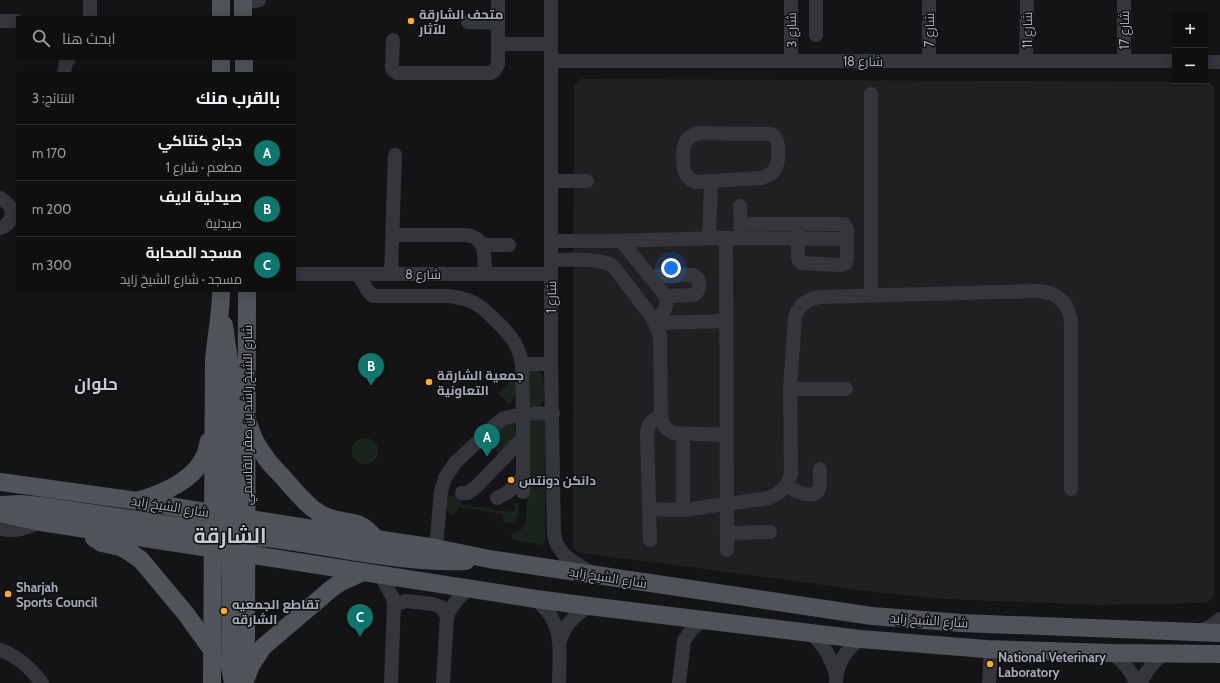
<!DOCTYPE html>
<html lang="ar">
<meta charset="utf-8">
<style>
body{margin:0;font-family:Cabin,Cairo,sans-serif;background:#181819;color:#f1f3f6;direction:rtl}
.controls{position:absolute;right:12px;top:12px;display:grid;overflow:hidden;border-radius:0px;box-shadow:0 2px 10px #0003}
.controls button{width:36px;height:36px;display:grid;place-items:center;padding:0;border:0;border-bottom:1px solid #2f2f30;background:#0f0f10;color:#f1f3f6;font:20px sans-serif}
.you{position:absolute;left:671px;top:268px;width:14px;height:14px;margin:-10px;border:3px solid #fff;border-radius:50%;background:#1a73e8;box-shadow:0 0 0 6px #1a73e833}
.badge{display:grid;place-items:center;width:26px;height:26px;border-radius:50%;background:#0f766e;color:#fff;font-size:13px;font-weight:700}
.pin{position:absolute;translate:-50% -33px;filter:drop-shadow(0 1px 2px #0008)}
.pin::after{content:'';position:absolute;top:21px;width:14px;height:12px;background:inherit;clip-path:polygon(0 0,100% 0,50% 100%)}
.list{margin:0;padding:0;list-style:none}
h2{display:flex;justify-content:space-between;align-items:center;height:52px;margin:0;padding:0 16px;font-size:17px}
h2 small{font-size:13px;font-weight:400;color:#9b9c9f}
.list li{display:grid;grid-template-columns:26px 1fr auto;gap:12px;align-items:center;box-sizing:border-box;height:56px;padding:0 16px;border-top:1px solid #2f2f30}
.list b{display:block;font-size:15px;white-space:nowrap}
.list p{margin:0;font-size:13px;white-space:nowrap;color:#9b9c9f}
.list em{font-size:13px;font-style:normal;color:#9b9c9f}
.icon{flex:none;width:22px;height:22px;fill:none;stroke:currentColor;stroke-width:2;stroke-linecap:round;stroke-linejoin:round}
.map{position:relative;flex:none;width:1220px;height:683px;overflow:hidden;direction:ltr}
.search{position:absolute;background:#0f0f10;box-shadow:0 2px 10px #0003;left:16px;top:16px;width:280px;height:44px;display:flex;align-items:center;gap:10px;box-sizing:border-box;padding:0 14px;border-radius:0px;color:#9b9c9f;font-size:15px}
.panel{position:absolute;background:#0f0f10;box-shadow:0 2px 10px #0003;left:16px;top:72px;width:280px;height:220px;border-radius:0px;direction:rtl}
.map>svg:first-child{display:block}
.built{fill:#202023}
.green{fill:#1b241c}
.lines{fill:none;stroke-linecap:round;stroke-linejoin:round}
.minor{stroke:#34363b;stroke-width:14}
.major{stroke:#50535a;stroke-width:18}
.poi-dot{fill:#ffae23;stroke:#0f0f11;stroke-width:1.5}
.labels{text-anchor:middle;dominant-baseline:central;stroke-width:3;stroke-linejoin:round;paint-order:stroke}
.poi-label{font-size:13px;font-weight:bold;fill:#a4abb8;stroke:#0f0f11;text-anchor:start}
.street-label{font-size:13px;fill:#a4abb8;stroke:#0f0f11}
.district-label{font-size:17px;font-weight:bold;fill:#c6cad3;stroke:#0f0f11}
.town-label{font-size:21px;font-weight:bold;fill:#c6cad3;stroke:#0f0f11}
</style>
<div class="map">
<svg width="1220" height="683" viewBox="0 0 1220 683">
<rect width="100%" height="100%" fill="#141416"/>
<!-- built -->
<polygon class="built" points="581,79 1209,82 1214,87 1214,597 1206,603 1097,605 945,599 864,591 782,579 580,553 573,548 574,85"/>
<!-- green -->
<g class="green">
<path d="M526 370C531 370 537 369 541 373 546 377 546 405 539 408 535 409 529 408 526 409Z"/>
<polygon points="519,373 516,396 509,404 498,394"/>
<polygon points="514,419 515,431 521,430 502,457 487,442 504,424"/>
<path d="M545 420V541L544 544 541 545 513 540 511 533C518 534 523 529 526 522L529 422Z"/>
<circle cx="365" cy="451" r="13"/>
<path d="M451 496H457L462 505 511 512 515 511 516 508 513 504 519 503C518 515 519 524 504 523L502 514 460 507 454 514 452 515 447 511 445 507 447 498Z"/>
</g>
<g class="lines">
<!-- minor -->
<g class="minor">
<polyline points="90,0 90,17"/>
<path d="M551 0V364L554 534C557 555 574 562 590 572"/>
<polyline points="791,0 791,61"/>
<polyline points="816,0 816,35"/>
<polyline points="1124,0 1124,60"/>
<polyline points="243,4 259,0"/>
<polyline points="0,21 17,21"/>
<polyline points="468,22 498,23"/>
<polyline points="393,40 392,68 393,70 397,73 491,73 494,71 498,64 498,0"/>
<polyline points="498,44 551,44"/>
<polyline points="929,60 929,0"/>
<polyline points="1026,60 1027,0"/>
<polyline points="551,61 1175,61"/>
<polyline points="1205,62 1220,62"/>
<polyline points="64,73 66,62 69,59"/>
<polyline points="871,94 871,296"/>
<path d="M700 133 772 134C781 140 780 164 773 172 770 175 766 176 762 178L696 182C685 178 683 170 683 159 683 145 684 136 700 133Z"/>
<polyline points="551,181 587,181"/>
<path d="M0 198C3 200 6 202 8 204 16 213 10 225 0 228"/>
<polyline points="740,206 741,238"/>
<polyline points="751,224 844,224 847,229 847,258 846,263 841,265 802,263 799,261 798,256 798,224"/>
<path d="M393 235H466C488 238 484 258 485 274"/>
<polyline points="709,238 711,181"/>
<polyline points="726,238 727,550"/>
<polyline points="551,241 608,241 726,238 847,239"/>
<path d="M621 241 666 296C668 309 662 314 655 323"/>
<polyline points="482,245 509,245"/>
<path d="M551 260C568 260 599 257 613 266L652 317 658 330 660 336 661 416C662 425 666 430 674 433L726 435"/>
<polyline points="295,274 551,274"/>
<path d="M358 274 368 291 373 296H448C458 297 469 299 478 305 484 309 489 314 494 319 508 332 519 344 522 364L523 414V492"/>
<polyline points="391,274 395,155"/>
<path d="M649 276 694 275C701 279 701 292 693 295L666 296"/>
<polyline points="655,323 726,321"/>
<polyline points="522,364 551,364"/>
<polyline points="790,389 846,389"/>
<polyline points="683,439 683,510"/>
<path d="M786 486C793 490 814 501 819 489 821 484 819 475 820 469"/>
<polyline points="462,493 468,493 477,486 523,438"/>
<polyline points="497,498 507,493 523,477"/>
<path d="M649 509 683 510 769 498C781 493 787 487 791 474L790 389 795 317C799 305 807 299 819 297L1039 291C1058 293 1068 302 1071 321V489"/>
<path d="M0 529C17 532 26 528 41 522"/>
<polyline points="727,533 770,532"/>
<path d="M650 540 647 432C648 424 653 419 661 416"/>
<polyline points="436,548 441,491 445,478 455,463 496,424 504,418 523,414 553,413"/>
<polyline points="380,574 393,598 394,605 391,683"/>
<path d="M536 599C542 605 548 611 552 618 563 638 559 662 559 683"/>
<polyline points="394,605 406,601 433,604 441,607 447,616"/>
<polyline points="1198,632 1211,626 1220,619"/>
<path d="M812 634C825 647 831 657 836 675"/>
<path d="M559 643C566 623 572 618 589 606"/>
<path d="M0 650C18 656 30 668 42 683"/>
<path d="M1112 653C1123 661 1131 670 1136 683"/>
<path d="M443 683 447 616C452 604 459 596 470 588"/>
<polyline points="679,683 684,641 691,630 703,620"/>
<path d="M836 683C836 664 845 651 860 639"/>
<polyline points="989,683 991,649"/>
<path d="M1141 683C1146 670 1154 661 1165 653"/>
</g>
<!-- major -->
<g class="major">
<polyline points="221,0 221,17"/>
<polyline points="243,0 243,17"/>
<polyline points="244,59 244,73"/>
<polyline points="221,73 221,59"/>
<polyline points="224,325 229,361 230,516 232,527"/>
<path d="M249 425C252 436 257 446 264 455 268 462 274 468 280 474 292 487 310 511 327 517 350 526 357 516 376 539"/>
<polyline points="0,482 138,501 376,539 436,548 489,559 872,616 962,623 1220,633"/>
<path d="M140 500C164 493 196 479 206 453 207 449 208 445 209 441"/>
<polyline points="0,505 20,504 41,506 213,531 225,530"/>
<polyline points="0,513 41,522 536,599 589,606 860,639 986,649 1112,653 1220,654"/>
<polyline points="94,538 102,543 120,547 128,551 141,560 186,614 212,650"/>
<path d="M236 539C256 534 287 541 308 544 360 552 413 563 466 561"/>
<polyline points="229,540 230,551 231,585 230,667 233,683"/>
<polyline points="246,678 251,665 263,647 331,589 341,582 363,572"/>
<path d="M212 683 214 360C216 337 221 314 221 291"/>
<polyline points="241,683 243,668 246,638 247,291"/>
</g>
</g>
<!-- markers -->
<g class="poi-dot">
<circle cx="411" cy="21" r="4"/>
<circle cx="429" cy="382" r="4"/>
<circle cx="511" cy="480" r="4"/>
<circle cx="8" cy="594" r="4"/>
<circle cx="224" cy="611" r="4"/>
<circle cx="990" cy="664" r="4"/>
</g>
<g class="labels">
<!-- poi labels -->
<g class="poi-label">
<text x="419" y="14">متحف الشارقة<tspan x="419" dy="15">للآثار</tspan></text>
<text x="437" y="375">جمعية الشارقة<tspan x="437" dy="15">التعاونية</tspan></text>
<text x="519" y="480">دانكن دونتس</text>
<text x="16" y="587">Sharjah<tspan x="16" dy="15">Sports Council</tspan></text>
<text x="232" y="604">تقاطع الجمعيه<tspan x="232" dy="15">الشارقه</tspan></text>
<text x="998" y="657">National Veterinary<tspan x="998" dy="15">Laboratory</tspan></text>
</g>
<!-- street labels -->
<g class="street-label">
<text transform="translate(791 30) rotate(-91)">شارع 3</text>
<text transform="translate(929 30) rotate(-90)">شارع 7</text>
<text transform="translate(1027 30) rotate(-90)">شارع 11</text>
<text transform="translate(1124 30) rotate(-90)">شارع 17</text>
<text x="863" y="61">شارع 18</text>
<text x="423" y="274">شارع 8</text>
<text transform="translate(551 297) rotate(-90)">شارع 1</text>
<text transform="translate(247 415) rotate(-90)">شارع الشيخ راشد بن صقر القاسمي</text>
<text transform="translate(170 506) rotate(9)">شارع الشيخ زايد</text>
<text transform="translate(608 577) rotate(9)">شارع الشيخ زايد</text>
<text transform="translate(929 620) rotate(4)">شارع الشيخ زايد</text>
</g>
<!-- district labels -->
<g class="district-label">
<text x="96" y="384">حلوان</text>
</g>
<!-- town labels -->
<g class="town-label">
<text x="230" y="535">الشارقة</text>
</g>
</g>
</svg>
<div class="controls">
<button>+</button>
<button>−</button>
</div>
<div class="you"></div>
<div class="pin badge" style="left:487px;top:457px">A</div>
<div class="pin badge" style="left:371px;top:386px">B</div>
<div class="pin badge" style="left:360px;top:637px">C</div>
<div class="search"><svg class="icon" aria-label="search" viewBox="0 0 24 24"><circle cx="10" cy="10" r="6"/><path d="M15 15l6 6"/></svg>ابحث هنا</div>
<section class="panel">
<h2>بالقرب منك<small>النتائج: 3</small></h2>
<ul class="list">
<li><span class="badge">A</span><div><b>دجاج كنتاكي</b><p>مطعم · شارع 1</p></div><em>170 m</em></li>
<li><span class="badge">B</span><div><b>صيدلية لايف</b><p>صيدلية</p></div><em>200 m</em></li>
<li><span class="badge">C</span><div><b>مسجد الصحابة</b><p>مسجد · شارع الشيخ زايد</p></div><em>300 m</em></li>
</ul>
</section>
</div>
